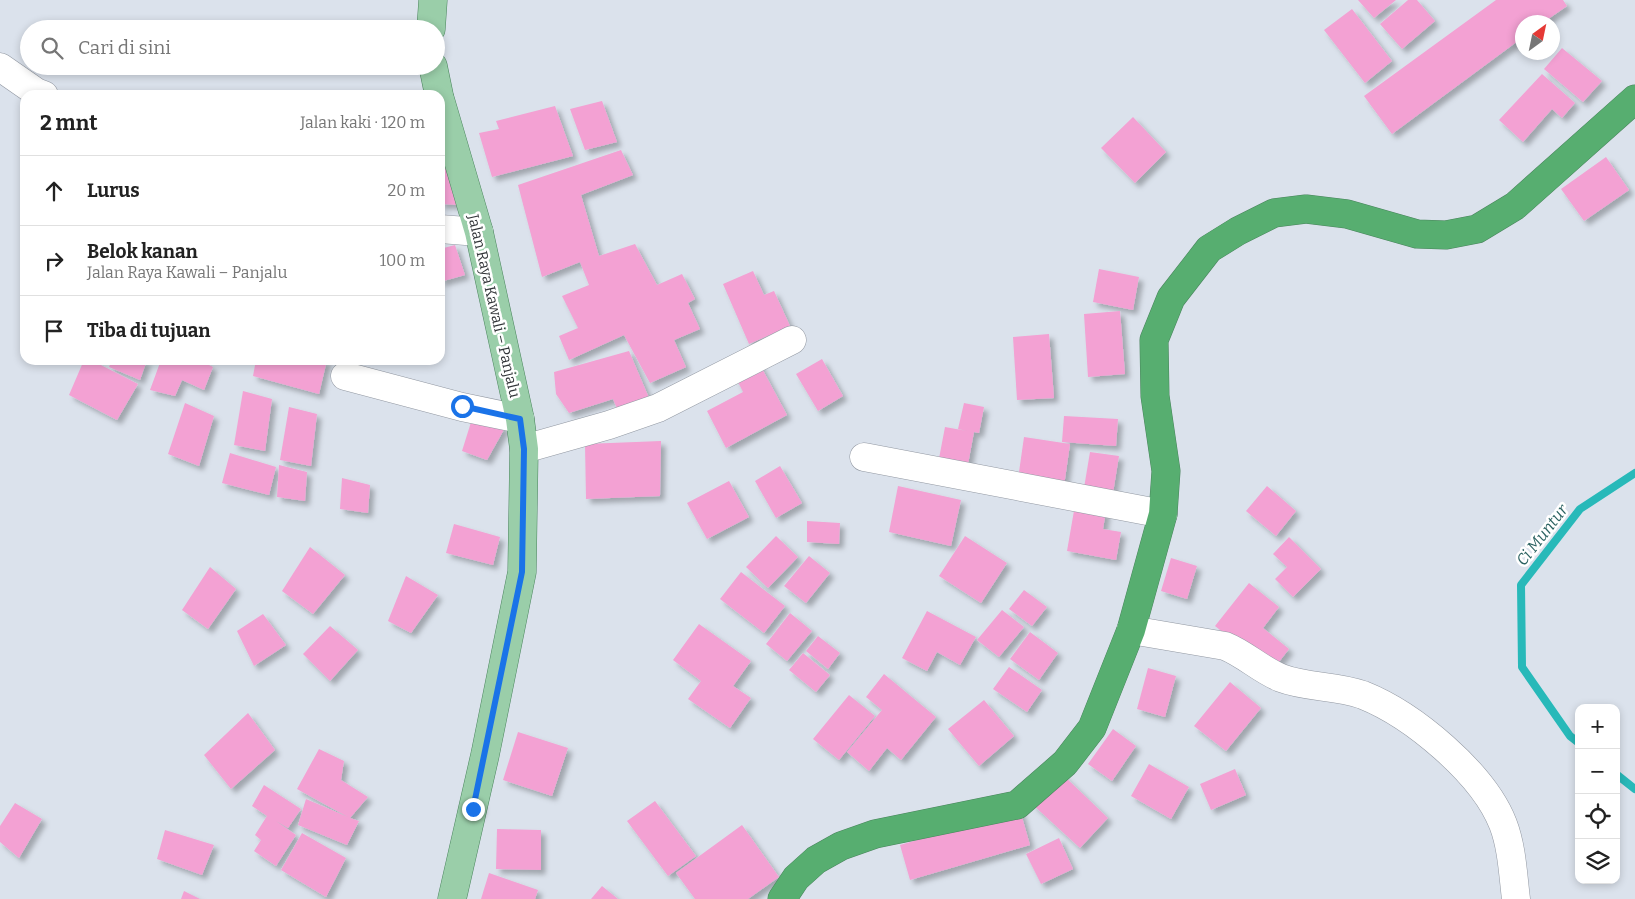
<!DOCTYPE html>
<html lang="id">
<meta charset="utf-8">
<style>
body{margin:0;font-family:Bitter,serif;background:#f2f2f2;color:#222}
.controls{position:absolute;right:15px;bottom:15px;display:grid;overflow:hidden;border-radius:10px;box-shadow:0 2px 8px #0003}
.controls button{width:45px;height:45px;display:grid;place-items:center;padding:0;border:0;border-bottom:1px solid #e0e0e0;background:#fff;color:#222;font:25px sans-serif}
.compass{position:absolute;left:1515px;top:15px;width:45px;height:45px;border-radius:50%;background:#fff;box-shadow:0 2px 8px #0003;rotate:33deg}
.stop{position:absolute;width:15px;height:15px;margin:-11px;border:4px solid #1a73e8;border-radius:50%;background:#fff}
.stop.end{background:#1a73e8;border-color:#fff;box-shadow:0 1px 5px #0008}
.list{margin:0;padding:0;list-style:none}
h2{display:flex;justify-content:space-between;align-items:center;height:65px;margin:0;padding:0 20px;font-size:21px}
h2 small{font-size:16px;font-weight:400;color:#767676}
.list li{display:grid;grid-template-columns:32px 1fr auto;gap:15px;align-items:center;box-sizing:border-box;height:70px;padding:0 20px;border-top:1px solid #e0e0e0}
.list b{display:block;font-size:19px;white-space:nowrap}
.list p{margin:0;font-size:16px;white-space:nowrap;color:#767676}
.list em{font-size:16px;font-style:normal;color:#767676}
.icon{flex:none;width:28px;height:28px;fill:none;stroke:currentColor;stroke-width:2;stroke-linecap:round;stroke-linejoin:round}
.map{position:relative;flex:none;width:1635px;height:899px;overflow:hidden}
.search{position:absolute;background:#fff;box-shadow:0 2px 8px #0003;left:20px;top:20px;width:425px;height:55px;display:flex;align-items:center;gap:12px;box-sizing:border-box;padding:0 18px;border-radius:28px;color:#767676;font-size:19px}
.panel{position:absolute;background:#fff;box-shadow:0 2px 8px #0003;left:20px;top:90px;width:425px;height:275px;border-radius:15px}
.map>svg:first-child{display:block}
.lines{fill:none;stroke-linecap:round;stroke-linejoin:round}
.stream{stroke:#28b9b9;stroke-width:8}
.building{fill:#f3a1d3;filter:url(#shadow)}
.minor-casing{stroke:#9298a2;stroke-width:29}
.major-casing{stroke:#4a845d;stroke-width:29}
.highway-casing{stroke:#4a845d;stroke-width:29}
.minor{stroke:#fff;stroke-width:28}
.major{stroke:#9acea9;stroke-width:28}
.highway{stroke:#57ae70;stroke-width:28}
.route{stroke:#1a73e8;stroke-width:6}
.labels{text-anchor:middle;dominant-baseline:central;stroke-width:5;stroke-linejoin:round;paint-order:stroke}
.street-label{font-size:15px;fill:#323539;stroke:#fff}
.water-label{font-size:16px;font-style:italic;fill:#2b6261;stroke:#fff}
</style>
<div class="map">
<svg width="1635" height="899" viewBox="0 0 1635 899">
<defs>
<filter id="shadow"><feDropShadow dx="4.5" dy="4.5" stdDeviation="2.5" flood-color="#0004"/></filter>
</defs>
<rect width="100%" height="100%" fill="#dbe2ec"/>
<g class="lines">
<!-- stream -->
<g class="stream">
<polyline points="1579,743 1570,736 1522,667 1521,585 1580,509 1635,473"/>
<polyline points="1616,774 1635,789"/>
</g>
</g>
<!-- building -->
<g class="building">
<polygon points="1358,0 1396,0 1374,18"/>
<polygon points="1408,0 1417,0 1435,21 1402,49 1380,24"/>
<polygon points="1496,0 1563,0 1567,6 1544,22 1522,22 1522,38 1392,134 1364,96"/>
<polygon points="1352,9 1392,61 1365,83 1324,30"/>
<polygon points="1562,48 1602,81 1583,102 1544,69"/>
<polygon points="1542,74 1575,103 1562,118 1552,109 1523,142 1499,120"/>
<polygon points="602,101 617,142 585,150 570,109"/>
<polygon points="555,106 573,156 492,177 479,133 499,129 496,121"/>
<polygon points="1133,117 1166,152 1135,183 1101,148"/>
<polygon points="621,150 633,175 581,195 599,256 635,244 657,285 682,274 695,299 688,303 700,329 674,340 686,367 650,383 624,335 569,360 559,336 578,328 562,296 589,285 580,262 542,277 518,185"/>
<polygon points="1606,157 1629,190 1584,221 1561,189"/>
<polygon points="440,168 457,169 458,205 440,204"/>
<polygon points="455,245 465,275 440,282 440,249"/>
<polygon points="1099,269 1139,277 1133,310 1093,302"/>
<polygon points="753,271 764,295 774,291 790,326 749,344 723,284"/>
<polygon points="1120,311 1125,374 1088,377 1084,314"/>
<polygon points="1049,334 1054,398 1017,400 1013,337"/>
<polygon points="629,351 652,405 620,416 613,399 569,413 556,394 554,372"/>
<polygon points="822,359 843,396 818,411 796,374"/>
<polygon points="84,360 91,360 138,384 117,420 69,395"/>
<polygon points="112,360 147,360 140,380 109,367"/>
<polygon points="161,360 199,360 213,367 204,390 182,380 175,396 150,390"/>
<polygon points="256,360 327,360 319,394 253,376"/>
<polygon points="758,361 787,415 726,448 707,411 743,392 734,374"/>
<polygon points="243,391 272,399 265,451 234,445"/>
<polygon points="185,403 214,416 199,466 168,454"/>
<polygon points="964,403 984,407 979,433 974,432 966,475 937,469 945,427 967,431 958,429"/>
<polygon points="289,407 317,414 311,466 280,460"/>
<polygon points="1064,416 1118,419 1116,446 1062,442"/>
<polygon points="472,419 506,426 487,460 462,451"/>
<polygon points="1024,437 1070,444 1064,486 1018,479"/>
<polygon points="661,441 660,496 586,499 585,444"/>
<polygon points="1090,452 1119,456 1112,499 1083,494"/>
<polygon points="230,453 276,467 269,495 222,483"/>
<polygon points="279,465 307,472 305,501 277,497"/>
<polygon points="780,466 802,503 776,518 755,481"/>
<polygon points="342,478 370,485 368,513 340,509"/>
<polygon points="729,481 749,517 707,539 687,503"/>
<polygon points="898,486 961,500 951,546 889,532"/>
<polygon points="1267,486 1296,511 1276,536 1246,511"/>
<polygon points="1075,505 1106,511 1103,529 1121,532 1116,560 1067,551"/>
<polygon points="807,521 840,523 839,544 807,542"/>
<polygon points="454,524 500,537 493,565 446,553"/>
<polygon points="776,536 798,557 768,588 746,567"/>
<polygon points="965,536 1007,563 981,603 939,576"/>
<polygon points="1289,537 1321,569 1293,597 1275,579 1287,567 1273,554"/>
<polygon points="310,547 345,575 313,614 282,591"/>
<polygon points="809,556 830,573 806,603 784,586"/>
<polygon points="1171,558 1197,566 1187,599 1161,591"/>
<polygon points="210,567 236,589 208,629 182,610"/>
<polygon points="741,572 785,606 764,633 720,599"/>
<polygon points="406,576 438,595 411,633 388,621"/>
<polygon points="1249,583 1279,607 1263,628 1289,649 1272,671 1215,626"/>
<polygon points="1024,590 1047,607 1032,626 1009,609"/>
<polygon points="1002,610 1024,627 999,657 977,640"/>
<polygon points="927,611 976,637 960,665 937,652 927,671 902,658"/>
<polygon points="790,613 812,631 787,661 766,644"/>
<polygon points="263,614 286,645 254,666 237,631"/>
<polygon points="699,624 751,661 733,686 751,698 730,728 688,699 701,681 673,660"/>
<polygon points="330,626 358,650 330,681 303,654"/>
<polygon points="1030,632 1058,653 1039,680 1010,659"/>
<polygon points="818,636 840,653 828,669 806,651"/>
<polygon points="803,653 830,675 816,692 789,670"/>
<polygon points="1009,667 1042,690 1027,712 993,689"/>
<polygon points="1148,668 1176,676 1165,717 1137,709"/>
<polygon points="884,674 936,717 901,760 887,748 869,771 847,752 882,710 866,697"/>
<polygon points="1230,682 1261,708 1226,751 1194,726"/>
<polygon points="849,695 875,716 839,760 813,739"/>
<polygon points="984,700 1014,736 979,766 948,729"/>
<polygon points="248,713 275,750 231,789 204,755"/>
<polygon points="1113,729 1136,746 1112,781 1088,764"/>
<polygon points="518,732 568,748 552,796 503,780"/>
<polygon points="319,749 344,761 341,780 368,797 350,818 359,821 347,845 298,825 306,799 348,817 297,789"/>
<polygon points="1149,764 1189,787 1171,819 1131,796"/>
<polygon points="1235,769 1246,795 1211,810 1200,784"/>
<polygon points="1061,773 1108,818 1080,848 1032,804"/>
<polygon points="264,785 301,809 288,828 276,821 296,835 276,866 254,851 261,840 255,835 267,816 252,806"/>
<polygon points="655,801 696,856 668,876 627,821"/>
<polygon points="15,803 42,819 19,858 0,842 0,826"/>
<polygon points="1020,810 1030,845 910,880 900,845"/>
<polygon points="742,825 779,877 748,899 695,899 676,873"/>
<polygon points="497,829 541,830 541,870 496,869"/>
<polygon points="165,830 214,845 202,875 157,859"/>
<polygon points="302,833 346,858 326,897 281,870"/>
<polygon points="1059,838 1073,869 1041,884 1026,854"/>
<polygon points="489,873 538,890 535,899 481,899"/>
<polygon points="602,886 618,899 591,899"/>
<polygon points="184,891 200,899 181,899"/>
</g>
<g class="lines">
<defs>
<g id="minor">
<polyline points="0,67 36,92 44,95"/>
<polyline points="440,229 479,232"/>
<polyline points="345,376 462,407 520,419"/>
<polyline points="524,449 609,425 658,408 792,340"/>
<polyline points="864,457 1163,514"/>
<path d="M1131 630 1225 646C1245 654 1261 670 1281 678 1307 688 1336 685 1363 695 1413 715 1483 773 1503 824 1512 847 1513 875 1516 899"/>
</g>
<g id="major">
<polyline points="431,29 433,0"/>
<polyline points="433,66 439,95"/>
<polyline points="440,99 479,232 520,419 524,449 522,572 485,755 452,899"/>
</g>
<polyline id="highway" points="782,899 796,878 816,860 841,846 875,834 1017,805 1065,763 1092,728 1131,630 1163,514 1166,471 1155,396 1154,340 1171,298 1209,249 1238,231 1274,213 1306,209 1347,214 1417,234 1446,235 1477,229 1515,206 1635,99"/>
</defs>
<!-- minor casing -->
<use href="#minor" class="minor-casing"/>
<!-- major casing -->
<use href="#major" class="major-casing"/>
<!-- highway casing -->
<use href="#highway" class="highway-casing"/>
<!-- minor -->
<use href="#minor" class="minor"/>
<!-- major -->
<use href="#major" class="major"/>
<!-- highway -->
<use href="#highway" class="highway"/>
</g>
<g class="lines">
<!-- route -->
<polyline class="route" points="462,406 520,419 524,449 522,572 473,809"/>
</g>
<g class="labels">
<!-- street labels -->
<g class="street-label">
<text transform="translate(494 306) rotate(77)">Jalan Raya Kawali – Panjalu</text>
</g>
<!-- water labels -->
<g class="water-label">
<text transform="translate(1542 535) rotate(-52)">Ci Muntur</text>
</g>
</g>
</svg>
<div class="controls">
<button>+</button>
<button>−</button>
<button><svg class="icon" aria-label="locate" viewBox="0 0 24 24"><circle cx="12" cy="12" r="6"/><path d="M12 2v4M12 18v4M2 12h4M18 12h4"/></svg></button>
<button><svg class="icon" aria-label="layers" viewBox="0 0 24 24"><path d="M12 4l9 5-9 5-9-5zM3 14l9 5 9-5"/></svg></button>
</div>
<svg class="compass" viewBox="-18 -18 36 36"><path d="M0-13l5 13h-10z" fill="#e53935"/><path d="M0 13l5-13h-10z" fill="#767676"/></svg>
<div class="stop" style="left:462px;top:406px"></div>
<div class="stop end" style="left:473px;top:809px"></div>
<div class="search"><svg class="icon" aria-label="search" viewBox="0 0 24 24"><circle cx="10" cy="10" r="6"/><path d="M15 15l6 6"/></svg>Cari di sini</div>
<section class="panel">
<h2>2 mnt<small>Jalan kaki · 120 m</small></h2>
<ul class="list">
<li><svg class="icon" aria-label="ahead" viewBox="0 0 24 24"><path d="M12 20V5M6 11l6-6 6 6"/></svg><div><b>Lurus</b></div><em>20 m</em></li>
<li><svg class="icon" aria-label="right" viewBox="0 0 24 24"><path d="M7 20v-9h11M14 6l5 5-5 5"/></svg><div><b>Belok kanan</b><p>Jalan Raya Kawali – Panjalu</p></div><em>100 m</em></li>
<li><svg class="icon" aria-label="arrive" viewBox="0 0 24 24"><path d="M6 21V4h12l-3 4 3 4H6"/></svg><div><b>Tiba di tujuan</b></div></li>
</ul>
</section>
</div>
